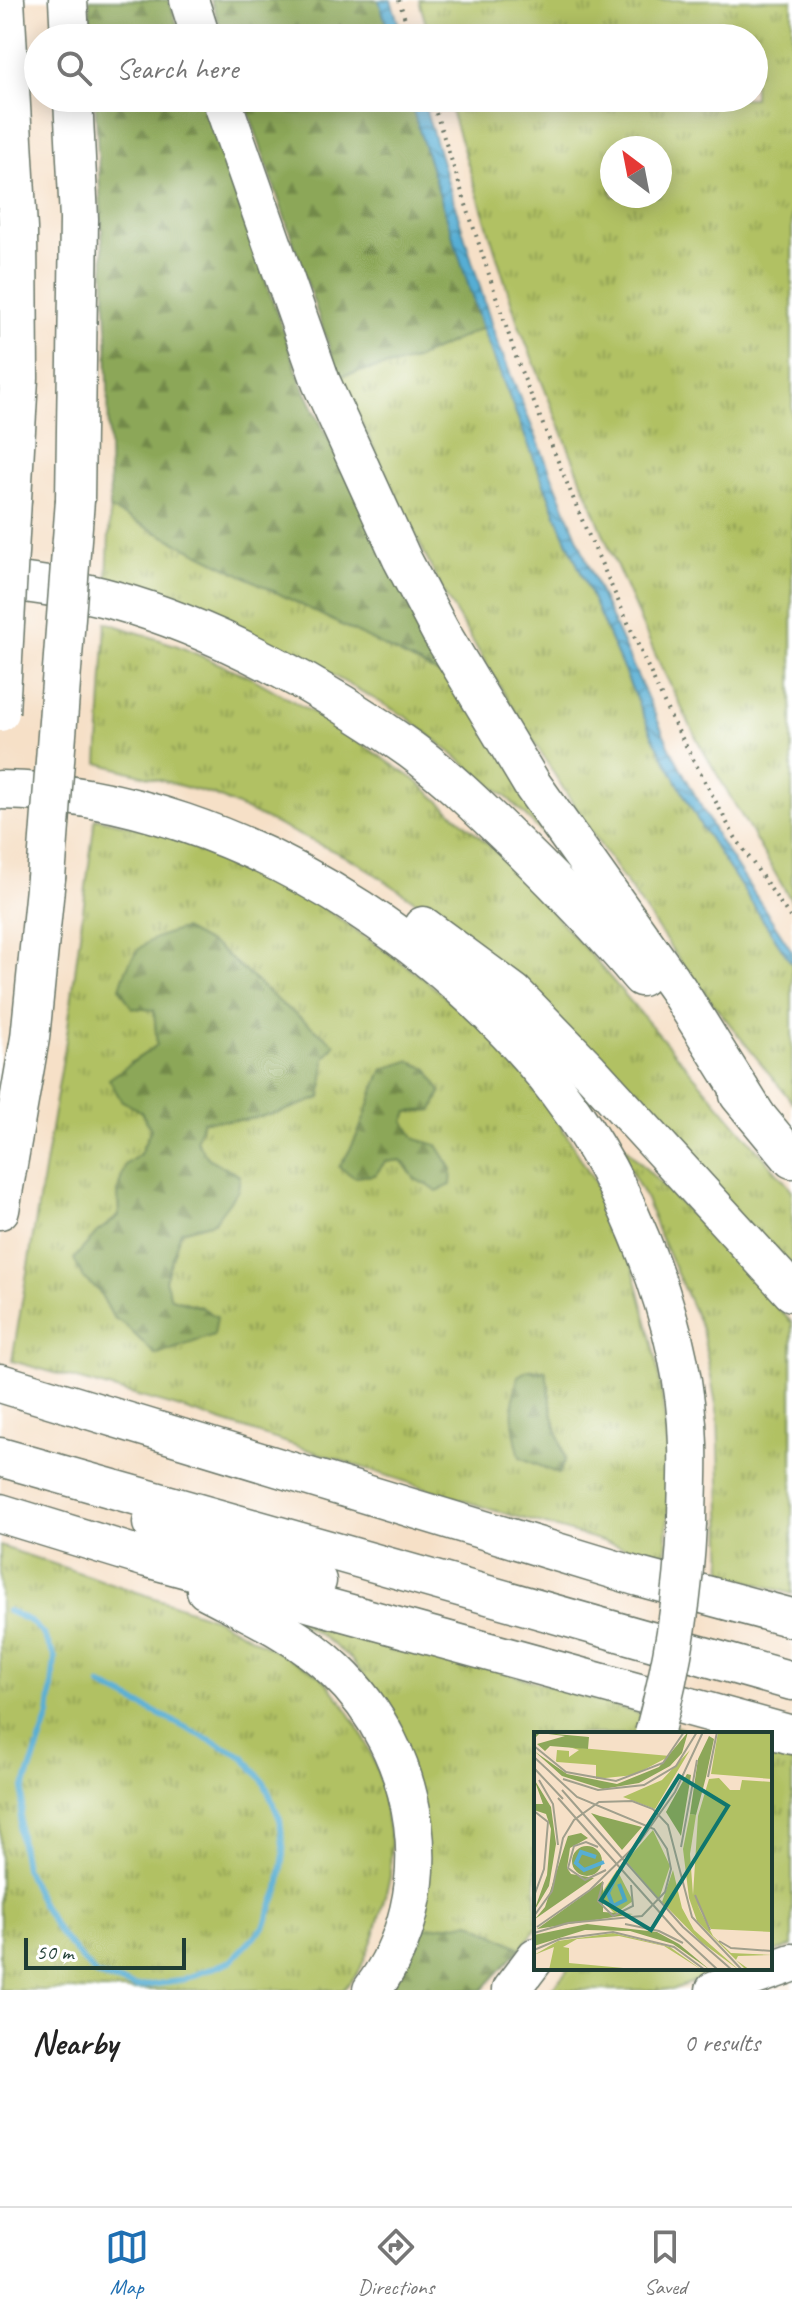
<!DOCTYPE html>
<style>
body{margin:0;font-family:Caveat,sans-serif;background:#f6f6f6;color:#222}
.compass{position:absolute;left:600px;top:136px;width:72px;height:72px;border-radius:50%;background:#fff;box-shadow:0 4px 20px #0003;rotate:328deg}
.scale{position:absolute;left:24px;bottom:20px;width:162px;box-sizing:border-box;padding-left:8px;border:4px solid #1f3d34;border-top:0;font-size:22px;line-height:28px;white-space:nowrap;color:#1f3d34;-webkit-text-stroke:6px #fff;paint-order:stroke}
.list{margin:0;padding:0;list-style:none}
h2{display:flex;justify-content:space-between;align-items:center;height:104px;margin:0;padding:0 32px;font-size:34px}
h2 small{font-size:26px;font-weight:400;color:#767676}
.icon{flex:none;width:44px;height:44px;fill:none;stroke:currentColor;stroke-width:2;stroke-linecap:round;stroke-linejoin:round}
.map{position:relative;flex:none;width:792px;height:1990px;overflow:hidden}
.search{position:absolute;background:#fff;box-shadow:0 4px 20px #0003;left:24px;right:24px;top:24px;height:88px;display:flex;align-items:center;gap:20px;box-sizing:border-box;padding:0 28px;border-radius:44px;color:#767676;font-size:30px}
.sheet{height:216px;background:#fff}
nav{display:flex;justify-content:space-around;align-items:center;box-sizing:border-box;height:112px;border-top:2px solid #e0e0e0;background:#fff;font-size:22px;color:#767676}
nav a{display:grid;justify-items:center;gap:4px}
nav .on{color:#1f6fb2}
.map>svg:first-child{display:block}
.grass{fill:url(#grass-tufts);stroke:#687f4c;stroke-width:2;fill-rule:evenodd}
.forest{fill:url(#forest-firs);stroke:#567246;stroke-width:2}
.water{fill:url(#water-waves);stroke:#3b7684;stroke-width:2}
.lines{fill:none;stroke-linecap:round;stroke-linejoin:round}
.stream{stroke:#57aed4;stroke-width:6}
.highway-casing{stroke:#6a7667;stroke-width:41}
.path{stroke:#6a7667;stroke-width:4;stroke-dasharray:2 6;stroke-linecap:butt}
.highway{stroke:#fff;stroke-width:38}
.highway-bridge-casing{stroke:#6a7667;stroke-width:41;stroke-linecap:butt}
.highway-bridge{stroke:#fff;stroke-width:38}
.inset-river{fill:none;stroke:#57aed4;stroke-width:4}
.inset-road{fill:none;stroke:#a09f8c;stroke-width:2}
.view{fill:#0f766e;fill-opacity:0.15;stroke:#0f766e;stroke-width:4}
.inset-edge{fill:none;stroke:#1f3d34;stroke-width:4}
</style>
<div class="map">
<svg width="792" height="1990" viewBox="0 0 792 1990">
<defs>
<pattern id="grass-tufts" width="24" height="20" patternUnits="userSpaceOnUse" patternTransform="scale(2)"><rect width="24" height="20" fill="#b1c163"/><path d="M3 7l-1-3M5 7V3M7 7l1-3M15 17l-1-3M17 17v-4M19 17l1-3" fill="none" stroke="#8f9e52"/></pattern>
<pattern id="forest-firs" width="22" height="20" patternUnits="userSpaceOnUse" patternTransform="scale(2)"><rect width="22" height="20" fill="#8ca759"/><path d="M5 1l3.5 6h-7zM16 11l3.5 6h-7z" fill="#72894a"/></pattern>
<pattern id="water-waves" width="16" height="10" patternUnits="userSpaceOnUse" patternTransform="scale(2)"><rect width="16" height="10" fill="#57aed4"/><path d="M0 5q4-4 8 0t8 0" fill="none" stroke="#478fad"/></pattern>
</defs>
<rect width="100%" height="100%" fill="#fff"/>
<filter id="ink" filterUnits="userSpaceOnUse"><feTurbulence type="fractalNoise" baseFrequency=".0125" numOctaves="2"/><feDisplacementMap in="SourceGraphic" scale="16" xChannelSelector="R" yChannelSelector="G"/><feConvolveMatrix kernelMatrix="1 2 1 2 8 2 1 2 1" color-interpolation-filters="sRGB"/></filter>
<filter id="wash" filterUnits="userSpaceOnUse"><feTurbulence type="fractalNoise" baseFrequency=".006" numOctaves="4" result="noise"/><feDisplacementMap in="SourceGraphic" scale="32" xChannelSelector="R" yChannelSelector="G"/><feGaussianBlur stdDeviation="1.8" result="paint"/><feColorMatrix in="noise" values="0 0 0 0 0 0 0 0 0 0 0 0 0 0 0 0 0 1.4 0 .05"/><feComposite in="paint" operator="in"/></filter>
<g filter="url(#wash)">
<rect width="100%" height="100%" fill="#f6e0c7"/>
<!-- grass -->
<g class="grass">
<path d="M419 0H792V902L700 745 655 654 612 555 518 323 447 98H754V38H430ZM612 148H660V196H612Z"/>
<polygon points="482,328 562,529 653,737 701,826 792,964 792,1102 684,967 583,820 508,700 442,590 339,376 411,361"/>
<polygon points="110,509 461,685 582,882 543,834 510,800 408,718 293,653 185,606 107,582"/>
<polygon points="106,622 178,646 252,678 326,720 414,779 497,852 589,953 792,1190 792,1273 515,979 415,901 357,862 214,795 98,763"/>
<path d="M95 818 150 830 224 857 310 898 422 977 524 1065 622 1227 655 1352 664 1409 670 1470 666 1559 493 1510 177 1407 12 1361 67 1034ZM217 947 284 1006 335 1045 325 1058 321 1098 244 1120H203L196 1141 209 1159 240 1176 214 1222 181 1231 165 1280 171 1298 201 1307 156 1355 125 1325 113 1317 99 1291 96 1233 119 1216 118 1190 125 1165 140 1154 151 1129 142 1111 121 1100 130 1063 157 1046 154 1010ZM409 1061 428 1069 440 1092 433 1110 408 1112 404 1121 415 1139V1179L402 1160 385 1162 375 1175 354 1177 349 1154 365 1120 374 1087ZM549 1384 552 1412 565 1458 558 1474 520 1457Z"/>
<polygon points="609,1131 716,1240 792,1323 792,1594 723,1574 718,1415 702,1329 660,1236 645,1197"/>
<polygon points="0,1546 214,1618 320,1675 340,1699 363,1735 378,1771 391,1840 390,1877 374,1936 359,1972 343,1990 0,1990"/>
<polygon points="267,1605 352,1625 646,1716 696,1734 536,1734 536,1929 521,1948 419,1929 374,1689 350,1658 320,1635"/>
<polygon points="770,1755 792,1761 792,1946 770,1954"/>
<polygon points="569,1968 729,1968 672,1990 551,1990"/>
</g>
<!-- forest -->
<g class="forest">
<polygon points="89,0 169,0 182,38 92,38"/>
<polygon points="211,0 379,0 391,38 224,38"/>
<polygon points="95,98 202,98 301,382 351,486 461,685 110,509 107,327"/>
<polygon points="244,98 409,98 482,328 411,361 339,376"/>
<path d="M183 929 217 947 284 1006 335 1044 325 1058 321 1098 278 1113 244 1120 203 1121 196 1141 209 1159 240 1176 238 1190 214 1222 181 1231 165 1280 171 1298 201 1307 217 1317 214 1335 156 1355 125 1325 113 1317 99 1291 83 1278 74 1259 96 1233 119 1216 118 1190 125 1165 140 1154 151 1129 141 1112 121 1100 109 1079 157 1045 154 1010 132 1008 120 988C132 947 143 940 183 929Z"/>
<path d="M409 1061 428 1069 441 1092 433 1110 408 1112 404 1121 415 1139 437 1145 452 1169 451 1185 437 1191 415 1179 401 1160 385 1162 375 1175 354 1177 339 1167C361 1137 368 1102 383 1069Z"/>
<path d="M528 1370 546 1371 552 1412 565 1459 559 1474 520 1457C511 1423 510 1410 518 1376Z"/>
<polygon points="470,1922 521,1948 482,1990 390,1990 419,1929"/>
</g>
<!-- water -->
<g class="water">
<polygon points="379,0 391,0 403,38 391,38"/>
<polygon points="409,98 422,98 496,339 602,598 671,750 719,840 792,951 792,964 701,826 653,737 562,529 482,328"/>
</g>
<g class="lines">
<!-- stream -->
<polyline class="stream" points="8,1611 30,1621 43,1634 55,1658 49,1716 24,1788 19,1831 25,1868 42,1905 60,1934 96,1975 137,1987 179,1981 231,1961 264,1927 279,1889 284,1854 280,1819 264,1782 244,1757 101,1685"/>
</g>
</g>
<g filter="url(#ink)">
<g class="lines">
<defs>
<g id="highway">
<polyline points="5,0 18,229 19,378 12,499"/>
<polyline points="68,0 70,38"/>
<polyline points="189,0 201,38"/>
<polyline points="73,98 79,219 75,500"/>
<polyline points="221,98 321,382 402,559 440,631 533,786 678,990 756,1115"/>
<path d="M0 580C38 584 77 590 114 600 215 628 327 689 411 750 449 778 482 811 516 844 559 886 602 930 641 977"/>
<path d="M0 790C242 792 512 973 618 1189 656 1267 686 1357 688 1445 689 1471 687 1497 687 1523"/>
<polyline points="423,926 514,993 589,1070 792,1292"/>
<polyline points="739,1095 792,1159"/>
<polyline points="0,1210 30,1038 46,878"/>
<polyline points="0,1383 639,1577 792,1618"/>
<polyline points="0,1457 792,1681"/>
<polyline points="0,1513 147,1558 792,1735"/>
<polyline points="152,1523 317,1581"/>
<path d="M206 1590C250 1613 299 1635 335 1670 421 1751 445 1893 372 1990"/>
<polyline points="511,1990 536,1957"/>
<polyline points="715,1990 792,1963"/>
</g>
</defs>
<!-- highway casing -->
<use href="#highway" class="highway-casing"/>
<!-- path -->
<g class="path">
<polyline points="399,0 411,38"/>
<polyline points="431,98 519,366 585,527 669,714 733,834 792,920"/>
</g>
<!-- highway -->
<use href="#highway" class="highway"/>
<defs>
<g id="highway-bridge">
<polyline points="0,712 12,499"/>
<polyline points="46,878 75,500"/>
<path d="M654 1734C673 1664 684 1596 687 1523"/>
</g>
</defs>
<!-- highway-bridge casing -->
<use href="#highway-bridge" class="highway-bridge-casing"/>
<!-- highway-bridge -->
<use href="#highway-bridge" class="highway-bridge"/>
</g>
</g>
<!-- overview -->
<g transform="translate(534 1732)">
<rect width="238" height="238" fill="#f6e0c7"/>
<path d="M184 0H238V47L177 42ZM0 9 22 29 23 18 35 19V25L45 18 35 15 136 24 100 43 62 47V33L23 30ZM156 18 121 77 89 65 128 48ZM185 46 196 58H206L208 48 238 50V200L177 197 163 172 179 204 197 221 238 223 204 224 202 228 216 238H212L163 189 155 166 149 117 156 82 162 83 156 122 159 163 164 84 175 47ZM119 98 136 134 125 167 92 129ZM83 138 99 169 81 182 65 165ZM139 138 148 176 160 198 205 238 167 210 128 170ZM79 201 136 215 168 238 130 214 85 204 43 207 29 215 35 216V231L111 238H15L20 215 0 223 24 209Z" fill="#b1c163"/>
<path d="M0 0 55 5 54 17 16 14 11 19 3 12 31 4 6 1 0 7ZM154 0 148 21 136 34 105 51 69 57 28 44 0 19 33 42 83 52 125 35ZM175 4 180 7 172 45 162 83 156 82 164 27ZM153 42 157 43 147 104 132 80ZM0 47 17 75 22 112 15 154 0 179 13 143 17 97 12 82 0 78V72H9ZM57 81 66 84 108 95 88 118ZM47 101 54 106 36 116 33 136 37 142 60 146 1 187 11 175 34 104ZM38 129a15 15 0 1 1 30 0a15 15 0 1 1-30 0ZM69 149V180L99 182 3 197ZM53 192 123 200 145 212 176 238 139 212 96 199 51 198 0 214V203Z" fill="#8ca759"/>
<path class="inset-river" d="M62 125 47 120 42 131 50 138 70 130M82 144 74 161 79 174 91 168 85 152"/>
<path class="inset-road" d="M0 14 32 40 82 49 129 31 150 0M0 25 43 65 120 97 133 117 137 137 131 160 108 184 34 191 0 201M0 36 29 67M174 45 183 0M29 47 64 58 110 53 142 34 163 0M5 48 19 72 24 113M28 58 149 195 198 238M24 66 144 201 184 238M0 79 14 90 10 137 0 164M64 115 52 110 40 114 34 136 51 148 72 138M147 115 163 28M69 150 64 169 79 184 99 174 97 153M161 163 176 198M0 184 18 159 29 106 40 88 65 70 98 69 119 77 134 93 158 185 208 238M91 192 125 199 149 211M3 195 56 158 106 109 141 60 169 0M185 209 197 216 238 219M0 218 26 207 79 200 140 215 171 238"/>
<path class="view" d="M145 44 194 74 117 198 67 168Z"/>
<rect width="238" height="238" class="inset-edge"/>
</g>
</svg>
<svg class="compass" viewBox="-18 -18 36 36"><path d="M0-13l5 13h-10z" fill="#e53935"/><path d="M0 13l5-13h-10z" fill="#767676"/></svg>
<div class="scale">50 m</div>
<div class="search"><svg class="icon" aria-label="search" viewBox="0 0 24 24"><circle cx="10" cy="10" r="6"/><path d="M15 15l6 6"/></svg>Search here</div>
</div>
<section class="sheet">
<h2>Nearby<small>0 results</small></h2>
<ul class="list">
</ul>
</section>
<nav>
<a class="on"><svg class="icon" aria-label="map" viewBox="0 0 24 24"><path d="M3 6l6-2 6 2 6-2v14l-6 2-6-2-6 2zM9 4v14M15 6v14"/></svg>Map</a>
<a><svg class="icon" aria-label="directions" viewBox="0 0 24 24"><path d="M12 3l9 9-9 9-9-9zM9 14v-3h6M13 9l2 2-2 2"/></svg>Directions</a>
<a><svg class="icon" aria-label="saved" viewBox="0 0 24 24"><path d="M7 4h10v16l-5-4-5 4z"/></svg>Saved</a>
</nav>
